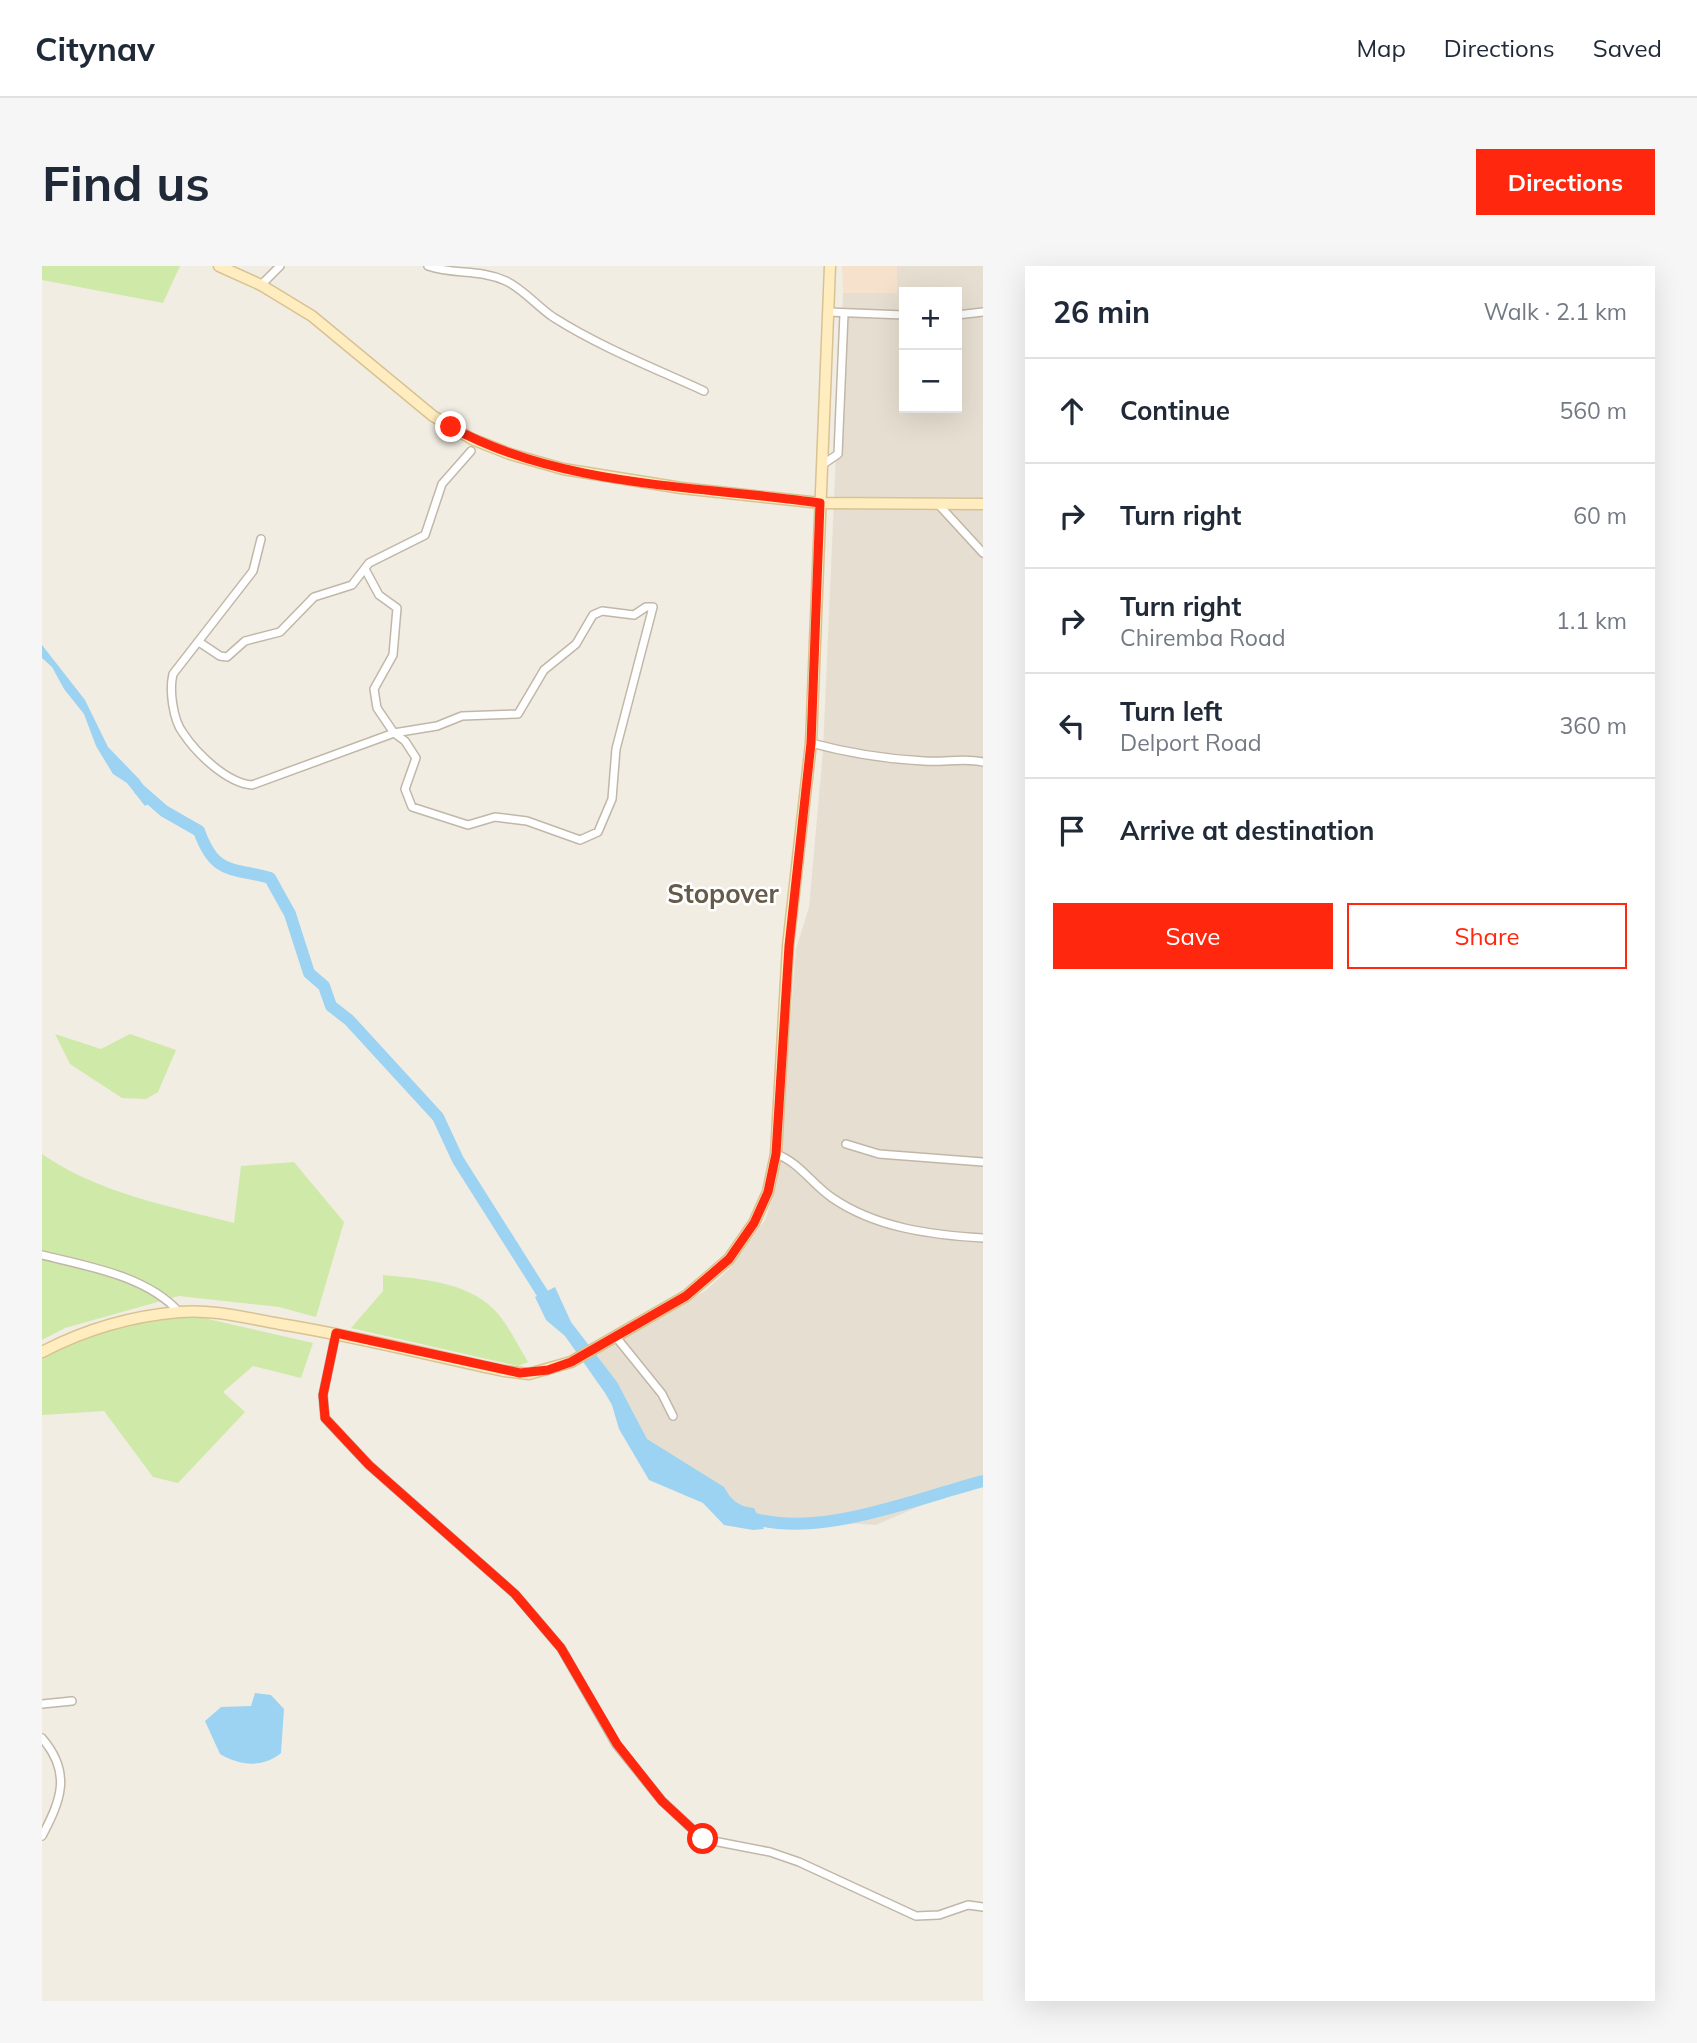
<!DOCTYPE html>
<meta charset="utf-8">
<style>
body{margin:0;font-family:Mulish,sans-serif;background:#f6f6f7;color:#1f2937}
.controls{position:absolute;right:21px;top:21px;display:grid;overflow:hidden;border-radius:0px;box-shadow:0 7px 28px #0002}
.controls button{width:63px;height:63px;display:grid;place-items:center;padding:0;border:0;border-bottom:2px solid #e0e1e3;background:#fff;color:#1f2937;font:35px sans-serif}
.stop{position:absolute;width:21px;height:21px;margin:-16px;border:5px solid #ff270d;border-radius:50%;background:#fff}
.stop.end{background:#ff270d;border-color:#fff;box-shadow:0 2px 7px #0008}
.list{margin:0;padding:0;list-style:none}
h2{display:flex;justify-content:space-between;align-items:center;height:91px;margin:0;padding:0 28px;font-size:30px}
h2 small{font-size:23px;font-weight:400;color:#747a83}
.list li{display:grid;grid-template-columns:46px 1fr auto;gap:21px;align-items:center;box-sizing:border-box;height:105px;padding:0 28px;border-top:2px solid #e0e1e3}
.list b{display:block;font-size:26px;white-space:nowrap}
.list p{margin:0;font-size:23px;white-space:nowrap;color:#747a83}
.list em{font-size:23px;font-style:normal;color:#747a83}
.actions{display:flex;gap:14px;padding:21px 28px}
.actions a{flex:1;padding:16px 0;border:2px solid #ff270d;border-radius:0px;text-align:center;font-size:24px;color:#ff270d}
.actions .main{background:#ff270d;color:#fff}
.icon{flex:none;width:38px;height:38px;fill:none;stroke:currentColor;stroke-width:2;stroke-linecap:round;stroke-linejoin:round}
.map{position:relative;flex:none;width:941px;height:1735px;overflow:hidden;border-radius:0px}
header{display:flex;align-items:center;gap:42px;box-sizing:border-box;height:98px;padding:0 35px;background:#fff;border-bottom:2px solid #e0e1e3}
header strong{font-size:33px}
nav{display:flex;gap:38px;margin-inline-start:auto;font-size:24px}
.intro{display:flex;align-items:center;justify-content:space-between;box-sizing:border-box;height:168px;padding:0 42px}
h1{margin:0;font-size:49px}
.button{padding:18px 32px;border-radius:0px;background:#ff270d;color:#fff;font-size:24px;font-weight:700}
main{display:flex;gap:42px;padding:0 42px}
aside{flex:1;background:#fff;border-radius:0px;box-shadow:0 7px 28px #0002}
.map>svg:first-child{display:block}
.residential{fill:#e6dfd1;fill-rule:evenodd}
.commercial{fill:#f6e2cc}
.green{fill:#cfe9a9}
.water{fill:#9cd3f2}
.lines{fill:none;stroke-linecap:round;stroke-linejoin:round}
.river{stroke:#9cd3f2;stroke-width:12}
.street-casing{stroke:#c1b7a8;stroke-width:10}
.secondary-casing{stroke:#d8c292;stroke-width:13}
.street{stroke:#fff;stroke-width:7}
.secondary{stroke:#ffedc0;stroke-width:10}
.route{stroke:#ff270d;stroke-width:9}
.labels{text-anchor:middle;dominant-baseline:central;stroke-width:5;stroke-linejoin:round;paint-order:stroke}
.neighbourhood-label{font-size:26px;font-weight:bold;fill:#675a4a;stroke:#fff}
</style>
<header>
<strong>Citynav</strong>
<nav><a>Map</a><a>Directions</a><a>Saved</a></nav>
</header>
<div class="intro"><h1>Find us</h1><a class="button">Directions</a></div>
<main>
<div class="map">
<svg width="941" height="1735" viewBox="0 0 941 1735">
<rect width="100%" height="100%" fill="#f2ede3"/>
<!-- residential -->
<path class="residential" d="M855 0H941V1218L920 1222 834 1259 691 1249 610 1211 545 1091 663 1025 687 1003 723 954 735 917 754 683 767 641 781 484 801 27H855ZM862 26H915V142H862Z"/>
<!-- commercial -->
<polygon class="commercial" points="800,0 855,0 855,27 801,27"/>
<!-- green -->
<g class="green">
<polygon points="0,0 138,0 121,37 0,14"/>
<polygon points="13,768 59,783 88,768 134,784 116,826 104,833 80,832 28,798"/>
<path d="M0 888C56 927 127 940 192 957L199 900 252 896 302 956 274 1051 237 1041 137 1030 23 1062 0 1074Z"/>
<path d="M341 1009C380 1013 431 1016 457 1049 468 1063 477 1081 486 1096L476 1100 309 1062 341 1025Z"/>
<path d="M153 1050 271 1077 259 1112 211 1100 181 1126 203 1146 136 1217 111 1211 62 1145 0 1149V1088C50 1065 99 1056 153 1050Z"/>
</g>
<!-- water -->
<g class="water">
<polygon points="0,379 43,434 66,481 97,513 112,534 103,540 85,517 71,508 54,480 42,448 22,423 10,401 0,392"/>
<path d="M513 1021 529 1056 575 1116 605 1173 682 1221C689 1234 697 1241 712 1242L722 1263 711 1264 682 1259 661 1237 607 1214 577 1163 570 1139 563 1127 523 1070 504 1054 493 1031Z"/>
<path d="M213 1427 229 1429 242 1443 239 1487C221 1502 198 1500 178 1488L163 1455 179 1441 209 1440Z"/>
</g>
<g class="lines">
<!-- river -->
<g class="river">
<path d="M98 524 122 545 157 565C173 609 188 601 228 612L248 648 267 707 282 720 289 740 307 754 396 851 416 894 509 1041"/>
<path d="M703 1250C773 1275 871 1233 941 1215"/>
</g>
<defs>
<g id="street">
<path d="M386 0C412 9 438 3 464 15 481 23 495 40 511 51 558 81 612 102 662 125"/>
<polyline points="219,19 238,0"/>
<polyline points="786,46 862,49"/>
<polyline points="915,49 941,46"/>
<polyline points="780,199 796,188 802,48"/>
<polyline points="896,238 941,287"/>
<path d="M219 273 211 305 131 408C127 424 131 454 141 467 155 488 185 517 210 519L352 467 363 475 374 492 363 523 370 541 426 559 453 551 485 555 538 574 556 566 570 533 574 483 611 341H604L592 349 560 345 551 349 534 378 502 404 476 448 420 450 395 460 352 467 335 442 332 423 351 389 355 342 337 329 323 303"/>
<polyline points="157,376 178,390 185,391 203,375 238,366 272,331 310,319 327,297 383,269 400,218 429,185"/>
<path d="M769 477C806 487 843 493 882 495 902 497 921 491 941 496"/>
<polyline points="804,878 837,888 941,896"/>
<path d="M734 888C757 896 770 918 789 931 833 962 890 969 941 972"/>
<path d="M0 989C45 1000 105 1010 137 1046"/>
<polyline points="294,1067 281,1129 283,1152 327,1199 473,1328 519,1382 574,1478 620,1535 661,1573 728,1586 757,1596 874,1650 897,1649 926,1639 941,1641"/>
<polyline points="574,1071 620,1128 631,1150"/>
<polyline points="0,1438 30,1435"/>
<path d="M0 1472C30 1507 19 1534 0 1570"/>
</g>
<g id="secondary">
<polyline points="177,0 219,19 270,50 391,150 430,173 468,188 521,203 639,222 778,237 941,238"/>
<path d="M0 1086C42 1064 90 1050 137 1046 172 1043 204 1052 238 1058 313 1070 387 1089 462 1105L487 1108 529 1096 644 1030 687 993 712 957 726 926 734 888 746 680 769 477 788 0"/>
</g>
</defs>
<!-- street casing -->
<use href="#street" class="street-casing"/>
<!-- secondary casing -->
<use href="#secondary" class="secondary-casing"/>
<!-- street -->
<use href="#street" class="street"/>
<!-- secondary -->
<use href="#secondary" class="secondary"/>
</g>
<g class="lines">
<!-- route -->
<path class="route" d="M409 161C521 222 654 219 778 237L769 477 747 680 734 888 726 926 712 957 687 993 644 1030 529 1096 506 1104 478 1107 294 1067 281 1129 283 1152 327 1199 473 1328 519 1382 575 1478 620 1535 661 1573"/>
</g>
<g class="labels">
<!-- neighbourhood labels -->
<g class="neighbourhood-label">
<text x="681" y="627">Stopover</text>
</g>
</g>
</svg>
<div class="controls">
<button>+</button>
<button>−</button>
</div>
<div class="stop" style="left:661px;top:1573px"></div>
<div class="stop end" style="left:409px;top:161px"></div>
</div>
<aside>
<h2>26 min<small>Walk · 2.1 km</small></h2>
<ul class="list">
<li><svg class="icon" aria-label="ahead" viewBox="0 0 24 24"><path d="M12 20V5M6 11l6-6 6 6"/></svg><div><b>Continue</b></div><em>560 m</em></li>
<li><svg class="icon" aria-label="right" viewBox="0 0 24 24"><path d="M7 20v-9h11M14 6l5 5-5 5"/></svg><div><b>Turn right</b></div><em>60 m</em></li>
<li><svg class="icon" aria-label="right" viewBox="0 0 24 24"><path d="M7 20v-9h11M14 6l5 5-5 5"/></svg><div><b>Turn right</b><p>Chiremba Road</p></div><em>1.1 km</em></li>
<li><svg class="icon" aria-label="left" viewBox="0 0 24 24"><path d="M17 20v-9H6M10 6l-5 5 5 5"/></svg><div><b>Turn left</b><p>Delport Road</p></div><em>360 m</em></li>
<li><svg class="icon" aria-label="arrive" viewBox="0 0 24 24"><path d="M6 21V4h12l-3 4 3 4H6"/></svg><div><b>Arrive at destination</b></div></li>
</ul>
<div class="actions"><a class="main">Save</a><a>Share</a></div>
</aside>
</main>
